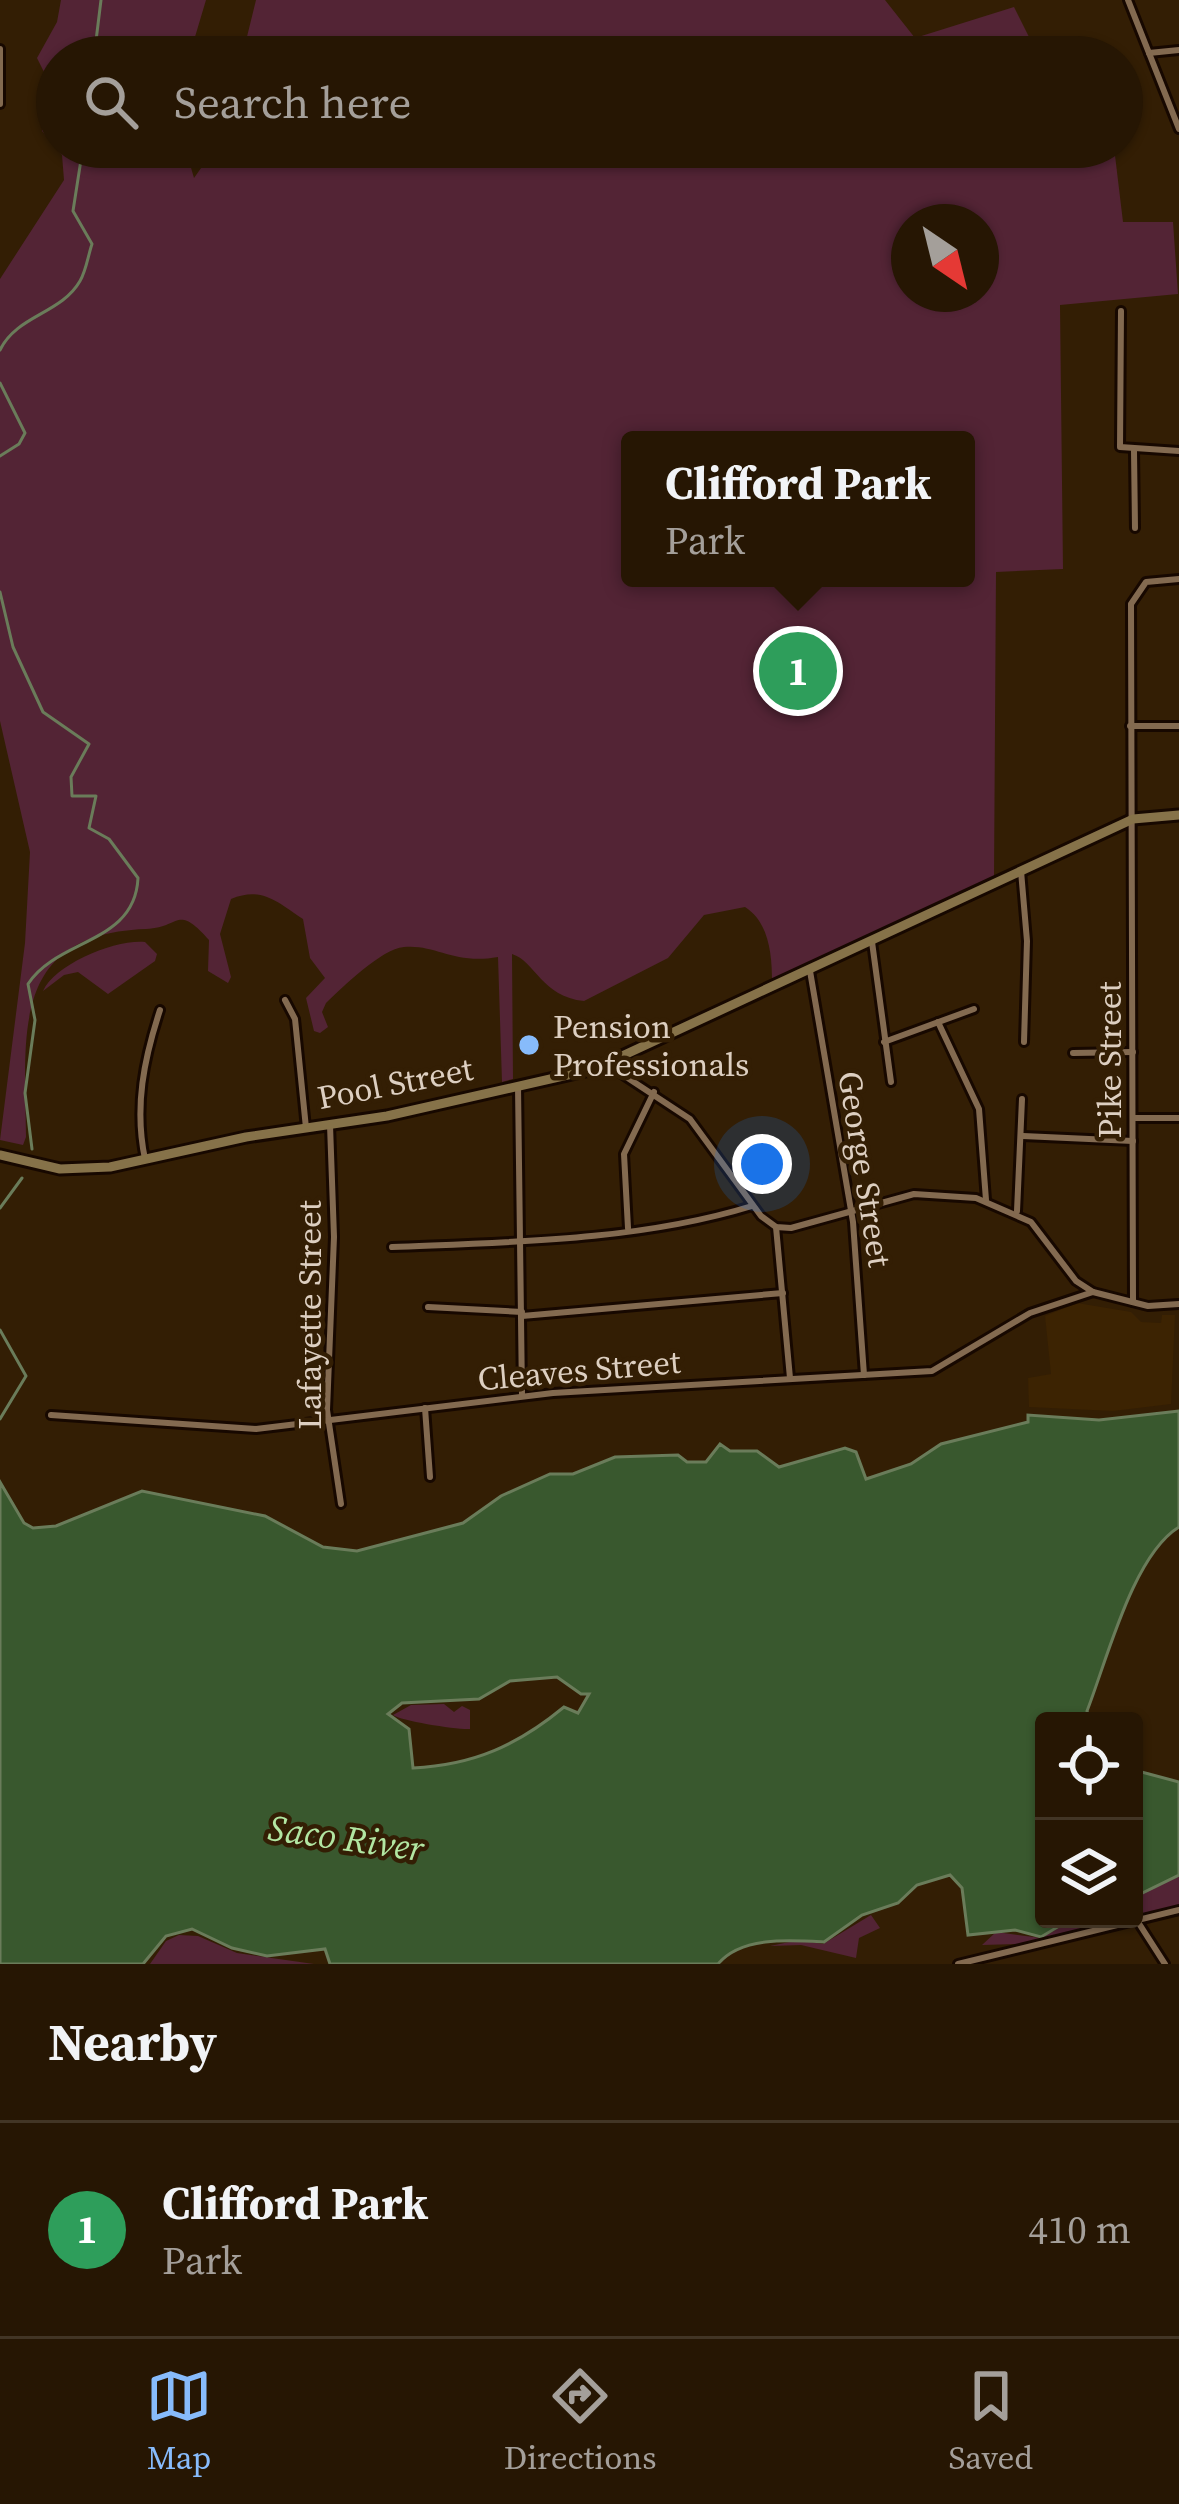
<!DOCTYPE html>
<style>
body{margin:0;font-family:"Source Serif 4",serif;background:#2e1f0d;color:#f1f3f6}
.controls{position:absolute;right:36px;bottom:36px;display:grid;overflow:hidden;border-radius:12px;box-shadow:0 3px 9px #0004}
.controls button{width:108px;height:108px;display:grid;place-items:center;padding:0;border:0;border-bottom:3px solid #423525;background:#261603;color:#f1f3f6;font:60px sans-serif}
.compass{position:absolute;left:891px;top:204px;width:108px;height:108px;border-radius:50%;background:#261603;box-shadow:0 3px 9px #0004;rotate:145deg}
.you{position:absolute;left:762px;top:1164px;width:42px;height:42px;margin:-30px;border:9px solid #fff;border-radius:50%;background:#1a73e8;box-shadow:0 0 0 18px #1a73e833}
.badge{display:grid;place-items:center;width:78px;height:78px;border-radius:50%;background:#87bbfb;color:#fff;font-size:39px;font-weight:700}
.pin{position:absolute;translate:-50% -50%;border:6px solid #fff;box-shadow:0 3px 12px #0006}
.popup{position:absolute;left:621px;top:431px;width:354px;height:156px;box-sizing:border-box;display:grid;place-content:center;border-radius:12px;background:#261603;filter:drop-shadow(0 3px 9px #0005);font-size:39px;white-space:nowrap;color:#a49f9a}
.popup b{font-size:45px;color:#f1f3f6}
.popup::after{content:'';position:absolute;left:50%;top:100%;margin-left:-24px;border:24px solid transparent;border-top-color:#261603}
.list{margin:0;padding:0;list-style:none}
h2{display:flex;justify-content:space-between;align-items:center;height:156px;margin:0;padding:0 48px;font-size:51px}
h2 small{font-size:39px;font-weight:400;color:#a49f9a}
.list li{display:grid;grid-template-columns:78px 1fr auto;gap:36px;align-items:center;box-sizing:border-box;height:216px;padding:0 48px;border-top:3px solid #423525}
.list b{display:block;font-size:45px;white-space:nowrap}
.list p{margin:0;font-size:39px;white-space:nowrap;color:#a49f9a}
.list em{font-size:39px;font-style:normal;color:#a49f9a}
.icon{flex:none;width:66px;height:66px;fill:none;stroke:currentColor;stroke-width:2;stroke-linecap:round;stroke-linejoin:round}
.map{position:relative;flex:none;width:1179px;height:1964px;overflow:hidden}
.search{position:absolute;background:#261603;box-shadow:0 3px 9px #0004;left:36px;right:36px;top:36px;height:132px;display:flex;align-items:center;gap:30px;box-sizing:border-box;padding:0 42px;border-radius:66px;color:#a49f9a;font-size:45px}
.sheet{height:372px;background:#261603}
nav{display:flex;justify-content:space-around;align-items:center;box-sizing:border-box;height:168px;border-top:3px solid #423525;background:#261603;font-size:33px;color:#a49f9a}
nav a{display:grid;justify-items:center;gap:6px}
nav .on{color:#87bbfb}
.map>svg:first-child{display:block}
.built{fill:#3c2302}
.green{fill:#532435;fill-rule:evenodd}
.water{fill:#39582e;stroke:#6a7c5a;stroke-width:3;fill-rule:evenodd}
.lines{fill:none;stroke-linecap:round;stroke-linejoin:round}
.stream{stroke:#6a7c5a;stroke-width:3}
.minor-casing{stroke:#170800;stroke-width:12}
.secondary-casing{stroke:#170800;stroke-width:15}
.minor{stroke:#836a50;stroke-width:6}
.secondary{stroke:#867249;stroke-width:9}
.poi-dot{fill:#87bbfb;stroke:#331e04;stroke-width:4.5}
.labels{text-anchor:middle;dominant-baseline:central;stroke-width:9;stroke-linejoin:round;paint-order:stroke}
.poi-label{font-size:33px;fill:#ddcfc1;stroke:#331e04;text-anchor:start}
.street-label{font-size:33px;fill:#ddcfc1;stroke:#331e04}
.water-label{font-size:36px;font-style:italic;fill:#b2e6a2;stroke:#331e04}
</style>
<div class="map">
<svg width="1179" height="1964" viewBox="0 0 1179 1964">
<rect width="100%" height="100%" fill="#331e04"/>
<!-- built -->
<polygon class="built" points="1077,1303 1131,1312 1141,1322 1161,1323 1162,1315 1175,1315 1171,1404 1113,1411 1029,1407 1028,1378 1051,1374 1045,1316"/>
<!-- green -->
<g class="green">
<path d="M61 0H206L189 57H57V147H185L194 178 216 147H1114L1123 222H1173L1178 294 1060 305 1063 569 996 572 994 878 772 981C772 955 769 922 745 907L704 915 668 958 584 1001C542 997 535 961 512 954L513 1079 502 1082 498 957C454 965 436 944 404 947 381 949 343 987 326 1003L322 1012 328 1027 320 1033 314 1031 306 998 325 978 310 958 303 919C277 902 262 886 231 899L220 934 231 977 228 983 208 971 209 940C176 903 181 928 146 929 10 934 25 1034 26 1137L23 1145 0 1140 25 943 30 852 0 721V279L64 180 62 155 42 131 48 80 37 58 57 22ZM909 222H981V294H909ZM630 440H966V578H630Z"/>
<polygon points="256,0 885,0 915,38 1014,7 1039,57 242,57"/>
<path d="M145 942 157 954 155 961 108 994 78 972 64 975 43 991C55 964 116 939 145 942Z"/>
<path d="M444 1704 454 1712 462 1706 470 1710V1729C458 1730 401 1721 393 1715L411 1705Z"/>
<polygon points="1179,1873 1179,1906 1134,1917 1134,1896"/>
<polygon points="871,1915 880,1928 859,1938 856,1958 801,1945 770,1946 799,1940 823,1944"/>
<polygon points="1075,1919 1126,1919 1021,1944 982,1945 996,1932 1041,1938"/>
<polygon points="179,1935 198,1936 237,1953 314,1964 150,1964 166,1941"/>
</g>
<!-- water -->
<g class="water">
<path d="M1179 1411V1527C1133 1555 1107 1660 1087 1711L1090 1721H1044V1919H1071L1041 1937 1015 1930 968 1935 962 1888 950 1875 917 1885 898 1903 862 1915 824 1942C791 1940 741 1936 718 1964H330L325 1949 267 1956 232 1948 192 1929 166 1936 143 1964H0V1482L24 1523 33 1528 56 1526 142 1491 265 1516 323 1547 357 1551 463 1523 501 1496 550 1474H573L615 1457 678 1455 687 1462H706L720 1444 730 1451H757L779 1467 845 1448 856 1452 866 1479 911 1464 941 1444 1028 1422V1415L1099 1420ZM557 1677 581 1694H589L578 1713 564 1707C518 1745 474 1765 413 1768L409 1729 388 1714 402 1703 479 1699 510 1681Z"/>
<polygon points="1134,1770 1179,1782 1179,1875 1134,1897"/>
</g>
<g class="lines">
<!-- stream -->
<g class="stream">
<polyline points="94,57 101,0"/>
<path d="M0 350C17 315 61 314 80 281 86 271 88 256 92 244L73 211 83 147"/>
<polyline points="0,383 25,433 19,444 0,456"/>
<path d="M0 592 13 647 43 712 89 744 71 777 72 796H96L89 828 109 839 138 878C135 944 58 938 28 984L35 1020 25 1093 32 1149"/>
<polyline points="0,1208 22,1178"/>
<polyline points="0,1330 26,1376 0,1419"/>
</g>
<defs>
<g id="minor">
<polyline points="1128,0 1179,129"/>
<polyline points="0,49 0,104"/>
<polyline points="1149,53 1179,50"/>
<polyline points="1121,311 1120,447 1179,451"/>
<polyline points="1134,451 1135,528"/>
<polyline points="1130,726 1179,726"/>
<polyline points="1021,871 1027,941 1024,1042"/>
<polyline points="872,942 891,1082"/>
<polyline points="810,971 853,1222 864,1375"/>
<polyline points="285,1000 295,1019 306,1128"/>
<polyline points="938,1022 979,1109 986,1200"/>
<polyline points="884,1042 974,1009"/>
<polyline points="1073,1053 1133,1052"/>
<polyline points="608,1065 690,1119 761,1216 776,1227 791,1228 914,1194 976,1198 1031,1222 1076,1281 1093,1292 1148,1306 1179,1304"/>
<polyline points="518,1086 522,1395"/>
<polyline points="1133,1118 1179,1118"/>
<polyline points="330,1125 334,1237 327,1410 341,1504"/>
<polyline points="1023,1136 1133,1141"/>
<path d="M145 1159C134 1107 144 1059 160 1010"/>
<polyline points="1017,1211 1022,1099"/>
<polyline points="776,1227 790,1378"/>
<polyline points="628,1228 624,1154 654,1092"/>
<path d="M392 1247C511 1242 638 1241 752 1206"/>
<polyline points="1133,1302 1131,604 1146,582 1179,579"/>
<polyline points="428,1307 522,1312"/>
<polyline points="522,1316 783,1293"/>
<polyline points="425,1408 430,1477"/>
<polyline points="51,1415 256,1429 553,1393 932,1371 1030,1313 1093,1292"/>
<polyline points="1138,1922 1165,1964"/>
<polyline points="958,1964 1179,1910"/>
</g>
<polyline id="secondary" points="0,1155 60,1169 110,1167 246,1137 387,1116 594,1069 1133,819 1179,815"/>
</defs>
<!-- minor casing -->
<use href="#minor" class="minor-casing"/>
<!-- secondary casing -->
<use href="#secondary" class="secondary-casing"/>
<!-- minor -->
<use href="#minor" class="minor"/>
<!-- secondary -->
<use href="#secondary" class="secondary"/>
</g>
<!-- markers -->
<circle class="poi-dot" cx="529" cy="1045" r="12"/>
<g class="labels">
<!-- poi labels -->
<g class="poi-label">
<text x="553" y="1026">Pension<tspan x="553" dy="38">Professionals</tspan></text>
</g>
<!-- street labels -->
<g class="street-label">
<text transform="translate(1109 1060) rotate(-90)">Pike Street</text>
<text transform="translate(395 1083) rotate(-11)">Pool Street</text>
<text transform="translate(865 1169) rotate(81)">George Street</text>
<text transform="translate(309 1315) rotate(-90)">Lafayette Street</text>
<text transform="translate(579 1370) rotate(-5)">Cleaves Street</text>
</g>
<!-- water labels -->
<g class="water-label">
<text transform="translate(346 1838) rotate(8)">Saco River</text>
</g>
</g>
</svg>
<div class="controls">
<button><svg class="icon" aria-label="locate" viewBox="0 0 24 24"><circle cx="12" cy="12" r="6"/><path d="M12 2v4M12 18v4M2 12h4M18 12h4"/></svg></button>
<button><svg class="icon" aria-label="layers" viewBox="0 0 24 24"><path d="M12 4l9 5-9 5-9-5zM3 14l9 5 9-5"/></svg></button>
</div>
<svg class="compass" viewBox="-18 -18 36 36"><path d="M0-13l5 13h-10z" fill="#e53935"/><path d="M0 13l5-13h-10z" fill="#a49f9a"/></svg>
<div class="you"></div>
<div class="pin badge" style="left:798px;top:671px;background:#2e9e5b">1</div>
<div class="popup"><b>Clifford Park</b>Park</div>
<div class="search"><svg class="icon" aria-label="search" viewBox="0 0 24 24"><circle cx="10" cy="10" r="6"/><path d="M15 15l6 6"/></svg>Search here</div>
</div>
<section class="sheet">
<h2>Nearby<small></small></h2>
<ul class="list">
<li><span class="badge" style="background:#2e9e5b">1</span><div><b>Clifford Park</b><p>Park</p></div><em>410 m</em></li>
</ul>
</section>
<nav>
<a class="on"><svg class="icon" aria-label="map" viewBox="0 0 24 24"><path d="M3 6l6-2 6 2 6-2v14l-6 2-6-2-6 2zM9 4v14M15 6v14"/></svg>Map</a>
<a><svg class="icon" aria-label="directions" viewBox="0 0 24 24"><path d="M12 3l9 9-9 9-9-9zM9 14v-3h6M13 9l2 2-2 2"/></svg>Directions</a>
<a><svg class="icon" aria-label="saved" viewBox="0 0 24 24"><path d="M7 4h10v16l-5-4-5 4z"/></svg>Saved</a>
</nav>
